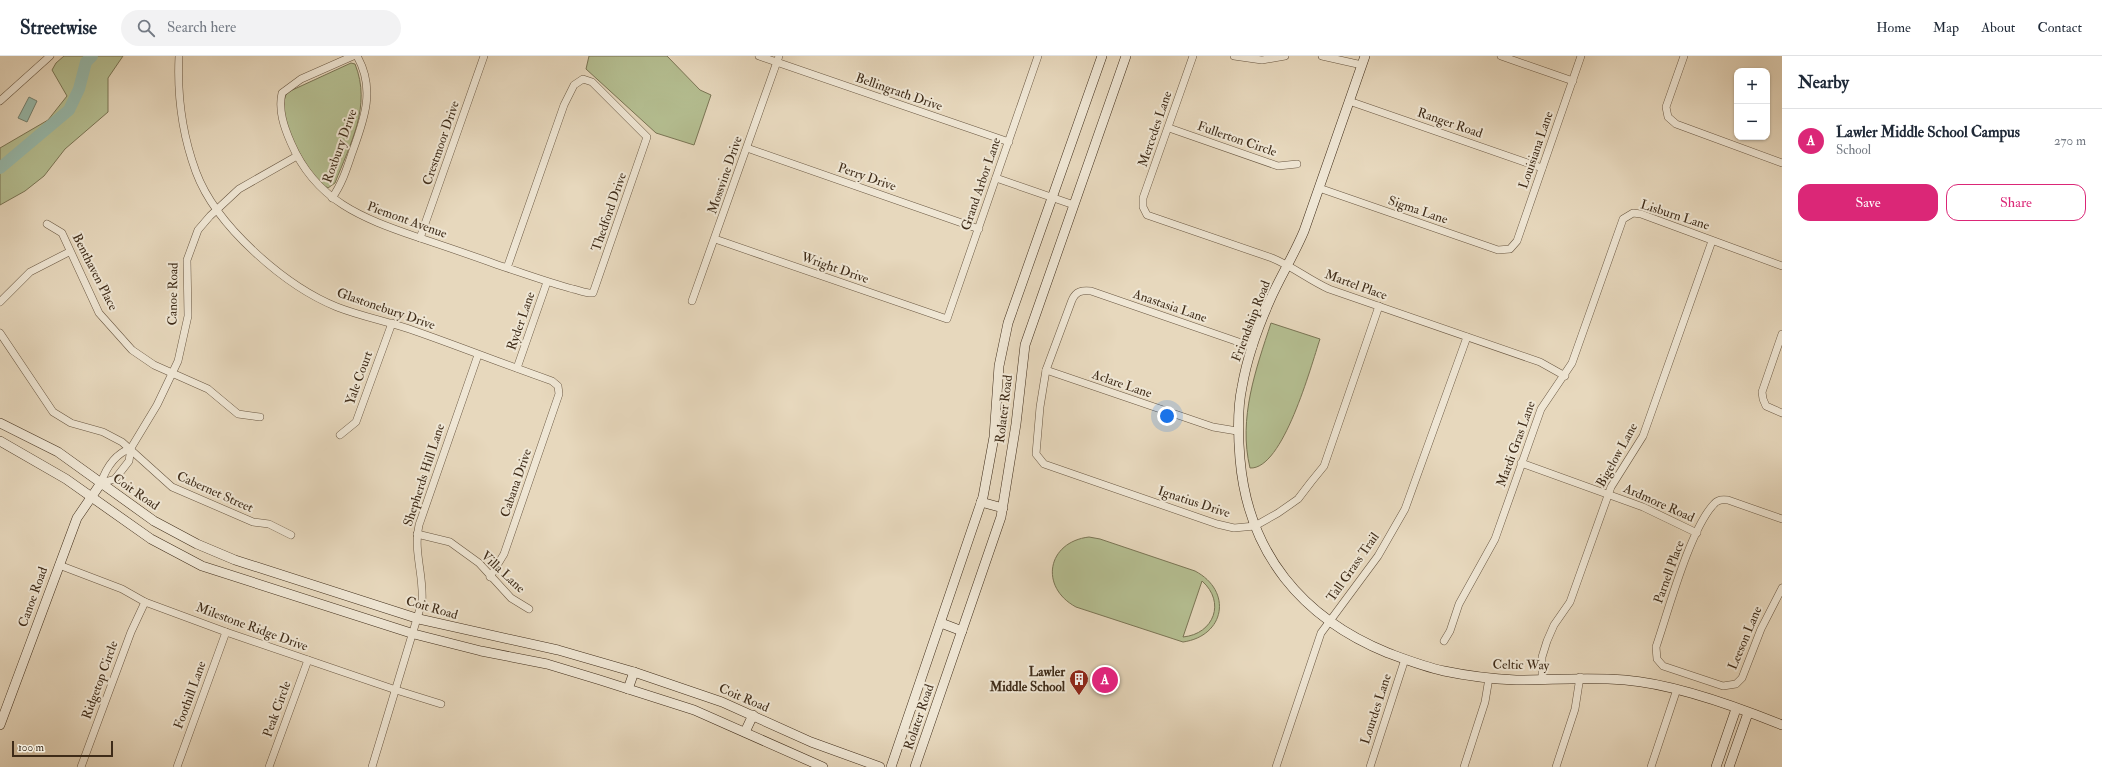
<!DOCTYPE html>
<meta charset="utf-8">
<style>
body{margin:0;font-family:"IM FELL Double Pica",serif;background:#f2f2f3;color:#1f2937}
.controls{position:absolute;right:12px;top:12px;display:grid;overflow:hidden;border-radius:8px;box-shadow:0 1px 3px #0004}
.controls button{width:36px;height:36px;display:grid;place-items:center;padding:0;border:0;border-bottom:1px solid #e0e1e3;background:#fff;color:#1f2937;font:20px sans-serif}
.scale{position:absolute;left:12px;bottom:10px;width:101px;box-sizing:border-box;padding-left:4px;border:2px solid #3e2b18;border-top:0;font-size:11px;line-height:14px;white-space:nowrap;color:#3e2b18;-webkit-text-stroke:3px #efe6d4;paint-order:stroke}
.you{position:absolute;left:1167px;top:360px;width:14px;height:14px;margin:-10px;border:3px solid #fff;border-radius:50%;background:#1a73e8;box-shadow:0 0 0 6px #1a73e833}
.badge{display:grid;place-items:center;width:26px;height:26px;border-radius:50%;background:#db2777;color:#fff;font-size:13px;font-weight:700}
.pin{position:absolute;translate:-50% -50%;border:2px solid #fff;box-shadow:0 1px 4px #0006}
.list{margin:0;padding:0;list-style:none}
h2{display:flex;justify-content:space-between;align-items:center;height:52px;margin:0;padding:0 16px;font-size:17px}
h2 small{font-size:13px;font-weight:400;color:#747a83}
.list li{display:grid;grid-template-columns:26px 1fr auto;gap:12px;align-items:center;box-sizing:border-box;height:64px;padding:0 16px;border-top:1px solid #e0e1e3}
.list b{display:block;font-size:15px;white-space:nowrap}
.list p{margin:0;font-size:13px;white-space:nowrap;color:#747a83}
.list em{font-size:13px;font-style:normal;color:#747a83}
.actions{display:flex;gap:8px;padding:12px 16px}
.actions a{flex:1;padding:9px 0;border:1px solid #db2777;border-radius:12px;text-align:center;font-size:14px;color:#db2777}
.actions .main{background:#db2777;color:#fff}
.icon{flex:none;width:22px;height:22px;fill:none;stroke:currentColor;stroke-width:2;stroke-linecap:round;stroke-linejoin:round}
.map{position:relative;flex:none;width:1782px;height:711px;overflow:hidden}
header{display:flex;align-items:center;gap:24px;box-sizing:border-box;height:56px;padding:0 20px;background:#fff;border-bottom:1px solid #e0e1e3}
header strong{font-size:19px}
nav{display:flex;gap:22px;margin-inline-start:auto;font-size:14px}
.search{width:280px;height:36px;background:#f2f2f3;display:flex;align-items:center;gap:10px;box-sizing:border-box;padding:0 14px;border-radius:22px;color:#747a83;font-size:15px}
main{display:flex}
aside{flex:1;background:#fff}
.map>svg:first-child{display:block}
.green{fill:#b5bf92;stroke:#7a7555;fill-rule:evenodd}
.water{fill:#97baac;stroke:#738171}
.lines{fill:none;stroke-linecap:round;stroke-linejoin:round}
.river{stroke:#97baac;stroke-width:12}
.street-casing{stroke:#685641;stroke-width:8}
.secondary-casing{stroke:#3e2b18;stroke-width:10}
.street{stroke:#efe6d4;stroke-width:7}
.secondary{stroke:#efe6d4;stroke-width:9}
.labels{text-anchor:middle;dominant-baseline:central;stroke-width:4;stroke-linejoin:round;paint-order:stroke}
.street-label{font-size:13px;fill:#3e2b18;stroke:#efe6d4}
.poi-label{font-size:13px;font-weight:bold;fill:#3e2b18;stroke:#efe6d4;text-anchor:end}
</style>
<header>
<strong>Streetwise</strong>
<div class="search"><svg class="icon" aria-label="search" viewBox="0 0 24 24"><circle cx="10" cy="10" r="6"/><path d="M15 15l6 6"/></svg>Search here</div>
<nav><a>Home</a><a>Map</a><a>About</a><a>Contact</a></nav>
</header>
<main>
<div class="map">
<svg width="1782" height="711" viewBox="0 0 1782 711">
<rect width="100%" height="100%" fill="#e7d8bd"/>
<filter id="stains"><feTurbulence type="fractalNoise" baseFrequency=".005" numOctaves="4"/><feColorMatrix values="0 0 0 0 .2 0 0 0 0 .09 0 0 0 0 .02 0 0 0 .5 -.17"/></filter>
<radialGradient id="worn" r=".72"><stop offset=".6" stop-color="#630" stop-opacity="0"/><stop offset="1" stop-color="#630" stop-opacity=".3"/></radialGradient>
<!-- green -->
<g class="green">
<polygon points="64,0 123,0 108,22 108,56 65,93 44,120 25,135 0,149 0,92 48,64 67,40 52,14 56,7"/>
<polygon points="589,0 667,0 700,34 711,39 694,89 656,77 586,13"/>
<path d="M351 7 355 8C372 50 350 88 335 127L328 132C309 123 271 54 288 36Z"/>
<path d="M1271 267 1320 283C1311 310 1283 414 1250 412 1238 362 1256 313 1271 267Z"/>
<path d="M1089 481 1100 483 1195 515C1233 535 1225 580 1183 586L1076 551C1039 531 1047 486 1089 481ZM1202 525C1226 546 1214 578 1183 581Z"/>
</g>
<!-- water -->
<polygon class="water" points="29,41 37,45 27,66 18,62"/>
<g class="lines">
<!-- river -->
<polyline class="river" points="0,112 69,54 79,33 86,6 92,0"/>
<defs>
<g id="street">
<path d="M179 0C177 40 182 78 196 116 216 170 285 230 337 251 363 261 390 266 415 275 461 291 506 309 552 325L558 330 559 338 504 498 490 521"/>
<path d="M353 0 301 23 282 37C278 54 284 71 291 87 316 145 362 162 417 181 444 190 471 199 498 209 523 217 547 226 573 233 579 234 587 238 593 237L647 81 592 26 583 23 574 29 564 49 507 212"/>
<polyline points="759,0 1009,86"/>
<path d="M1193 0 1143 142V151L1147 159 1272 202C1292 210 1309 224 1329 233L1540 306 1565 320"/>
<polyline points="1234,0 1262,4 1285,0"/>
<polyline points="1322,0 1362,9"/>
<polyline points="1501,0 1573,25"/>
<polyline points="1684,0 1666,51 1668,61 1676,68 1782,107"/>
<polyline points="0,45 50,0"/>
<polyline points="1349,45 1542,112"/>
<polyline points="1169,72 1278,110 1297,108"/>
<polyline points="747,92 979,173"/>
<polyline points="996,122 1074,149"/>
<polyline points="1319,132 1498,194 1510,193 1517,185 1581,0"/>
<path d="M332 142C342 128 347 112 352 97 364 64 376 33 357 0"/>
<polyline points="47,168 62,177 99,257 132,294 154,309 208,333 238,358 260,361"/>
<polyline points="420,182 484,0"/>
<polyline points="715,183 947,263 1038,0"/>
<polyline points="692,245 779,0"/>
<polyline points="0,246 30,216 69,196"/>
<polyline points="0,277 53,356 71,367 103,376 122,386 172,431 253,466 269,468 291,479"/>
<polyline points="1782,278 1762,336 1763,343 1766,350 1782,357"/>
<path d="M1253 291 1091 235C1082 234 1076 235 1072 244L1046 314 1040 351 1036 398 1044 408 1217 468 1234 472 1255 470 1278 457 1298 443 1311 426 1324 410 1379 250"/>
<polyline points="517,312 547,226"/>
<polyline points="1046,314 1213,371 1237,375"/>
<polyline points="340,379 356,366 392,267"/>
<polyline points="1521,407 1643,451 1697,477"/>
<polyline points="101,427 115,423 129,405 131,392 157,349 178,305 188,260 187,204 198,174 210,160 239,133 297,100"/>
<path d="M101 427C106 412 115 398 131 392"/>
<path d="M1782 463 1728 444C1722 443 1717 444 1714 448 1690 473 1668 556 1656 591L1657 603 1663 610 1723 630 1736 628 1742 622 1761 573 1782 532"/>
<polyline points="417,478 450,486 479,507 511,542 529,553"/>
<polyline points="59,509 122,533 145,546 226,576 396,634 441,648"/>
<polyline points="1444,585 1450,575 1459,548 1495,483 1541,353 1572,307 1623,163 1633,157 1641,158 1782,210"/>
<polyline points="1542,623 1542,601 1547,585 1554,569 1570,546 1611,431 1643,380 1712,185"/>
<polyline points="81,711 131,576 145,546"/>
<polyline points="177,711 226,576"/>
<polyline points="269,711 308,604"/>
<path d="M372 711 422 546C424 519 413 495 419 469L478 299"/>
<polyline points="1276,711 1321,577 1378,500 1405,453 1467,281"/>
<polyline points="1370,711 1405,603"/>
<polyline points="1464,711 1485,646 1489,622"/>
<polyline points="1556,711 1575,653 1580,621"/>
<polyline points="1651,711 1677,633"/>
</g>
<g id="secondary">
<path d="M1365 0 1304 175C1294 199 1280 221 1270 244 1258 271 1247 302 1242 331 1237 354 1238 379 1240 403 1248 497 1302 562 1388 597 1407 604 1425 611 1444 615 1468 620 1493 623 1516 624 1553 624 1588 621 1625 624 1675 628 1735 650 1782 669"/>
<polyline points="0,367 58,396 154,465 197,488 235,504 419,563 558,594 634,616 722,646 811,686 880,711"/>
<polyline points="0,385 66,423 151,483 202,510 414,578 481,595 547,608 600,624 694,654 823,711"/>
<polyline points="981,446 1003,452"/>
<polyline points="941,567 962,575"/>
<polyline points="628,633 634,616"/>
<polyline points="0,669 77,462 101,427"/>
<polyline points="745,676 753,659"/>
<polyline points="891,711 983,441 994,381 999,310 1008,267 1102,0"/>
<polyline points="915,711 1001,461 1016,368 1025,289 1126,0"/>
<polyline points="1716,711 1736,653"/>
<polyline points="1729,711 1748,657"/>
</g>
</defs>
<!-- street casing -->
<use href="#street" class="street-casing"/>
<!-- secondary casing -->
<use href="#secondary" class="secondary-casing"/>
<!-- street -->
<use href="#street" class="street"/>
<!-- secondary -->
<use href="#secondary" class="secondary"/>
</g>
<!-- icons -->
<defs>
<symbol id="building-pin" viewBox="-11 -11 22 30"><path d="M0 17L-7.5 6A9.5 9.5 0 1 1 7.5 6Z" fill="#8f2418" stroke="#efe6d4"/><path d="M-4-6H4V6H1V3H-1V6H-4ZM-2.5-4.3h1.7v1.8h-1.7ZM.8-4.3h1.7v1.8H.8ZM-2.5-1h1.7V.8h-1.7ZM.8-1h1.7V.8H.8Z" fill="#fff"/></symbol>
</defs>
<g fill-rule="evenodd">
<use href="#building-pin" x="1068" y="612" width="22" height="30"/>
</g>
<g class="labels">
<!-- street labels -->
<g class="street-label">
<text transform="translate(899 36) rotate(19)">Bellingrath Drive</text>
<text transform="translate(1450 67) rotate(19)">Ranger Road</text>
<text transform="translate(1155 73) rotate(-71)">Mercedes Lane</text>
<text transform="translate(1237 83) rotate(19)">Fullerton Circle</text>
<text transform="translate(441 87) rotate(-71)">Crestmoor Drive</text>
<text transform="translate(340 90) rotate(-70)">Roxbury Drive</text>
<text transform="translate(1536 94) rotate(-71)">Louisiana Lane</text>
<text transform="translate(725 119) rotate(-71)">Mossvine Drive</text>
<text transform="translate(867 121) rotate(19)">Perry Drive</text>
<text transform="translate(981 128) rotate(-71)">Grand Arbor Lane</text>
<text transform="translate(1418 154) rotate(19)">Sigma Lane</text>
<text transform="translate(609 156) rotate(-71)">Thedford Drive</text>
<text transform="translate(1675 159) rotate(18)">Lisburn Lane</text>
<text transform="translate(407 164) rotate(20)">Piemont Avenue</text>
<text transform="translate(835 212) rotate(19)">Wright Drive</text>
<text transform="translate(95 216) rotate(63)">Benthaven Place</text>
<text transform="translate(1356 229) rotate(20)">Martel Place</text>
<text transform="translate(173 238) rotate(-89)">Canoe Road</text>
<text transform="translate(1170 250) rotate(19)">Anastasia Lane</text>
<text transform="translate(386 253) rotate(19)">Glastonebury Drive</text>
<text transform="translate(521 265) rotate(-71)">Ryder Lane</text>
<text transform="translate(1251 265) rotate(-69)">Friendship Road</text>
<text transform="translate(359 322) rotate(-70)">Yale Court</text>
<text transform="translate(1122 328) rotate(19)">Aclare Lane</text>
<text transform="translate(1004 353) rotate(-83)">Rolater Road</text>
<text transform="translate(1516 388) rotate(-70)">Mardi Gras Lane</text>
<text transform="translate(1617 399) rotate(-61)">Bigelow Lane</text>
<text transform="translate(424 419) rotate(-72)">Shepherds Hill Lane</text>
<text transform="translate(516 427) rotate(-71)">Cabana Drive</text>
<text transform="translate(136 436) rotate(35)">Coit Road</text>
<text transform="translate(215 436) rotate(24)">Cabernet Street</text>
<text transform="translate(1194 446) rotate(18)">Ignatius Drive</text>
<text transform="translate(1659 447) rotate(24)">Ardmore Road</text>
<text transform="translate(1353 511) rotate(-55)">Tall Grass Trail</text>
<text transform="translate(503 516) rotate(43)">Villa Lane</text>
<text transform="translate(1669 516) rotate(-70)">Parnell Place</text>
<text transform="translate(33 541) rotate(-70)">Canoe Road</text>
<text transform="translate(432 552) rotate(16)">Coit Road</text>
<text transform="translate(252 571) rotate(20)">Milestone Ridge Drive</text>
<text transform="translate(1745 582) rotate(-67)">Leeson Lane</text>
<text transform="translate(1521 609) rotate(1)">Celtic Way</text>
<text transform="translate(100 624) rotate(-70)">Ridgetop Circle</text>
<text transform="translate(190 639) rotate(-70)">Foothill Lane</text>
<text transform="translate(744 642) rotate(23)">Coit Road</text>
<text transform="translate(277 653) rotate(-70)">Peak Circle</text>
<text transform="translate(1376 653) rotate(-72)">Lourdes Lane</text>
<text transform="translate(919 661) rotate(-71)">Rolater Road</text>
</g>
<!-- poi labels -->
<g class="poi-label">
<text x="1065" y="616">Lawler<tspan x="1065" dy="15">Middle School</tspan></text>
</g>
</g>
<rect width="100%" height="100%" filter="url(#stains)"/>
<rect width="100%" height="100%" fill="url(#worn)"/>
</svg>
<div class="controls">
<button>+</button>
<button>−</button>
</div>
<div class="scale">100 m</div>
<div class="you"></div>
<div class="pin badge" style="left:1105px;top:624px">A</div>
</div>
<aside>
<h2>Nearby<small></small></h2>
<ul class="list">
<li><span class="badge">A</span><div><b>Lawler Middle School Campus</b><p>School</p></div><em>270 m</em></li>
</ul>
<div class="actions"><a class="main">Save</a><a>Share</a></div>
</aside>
</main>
